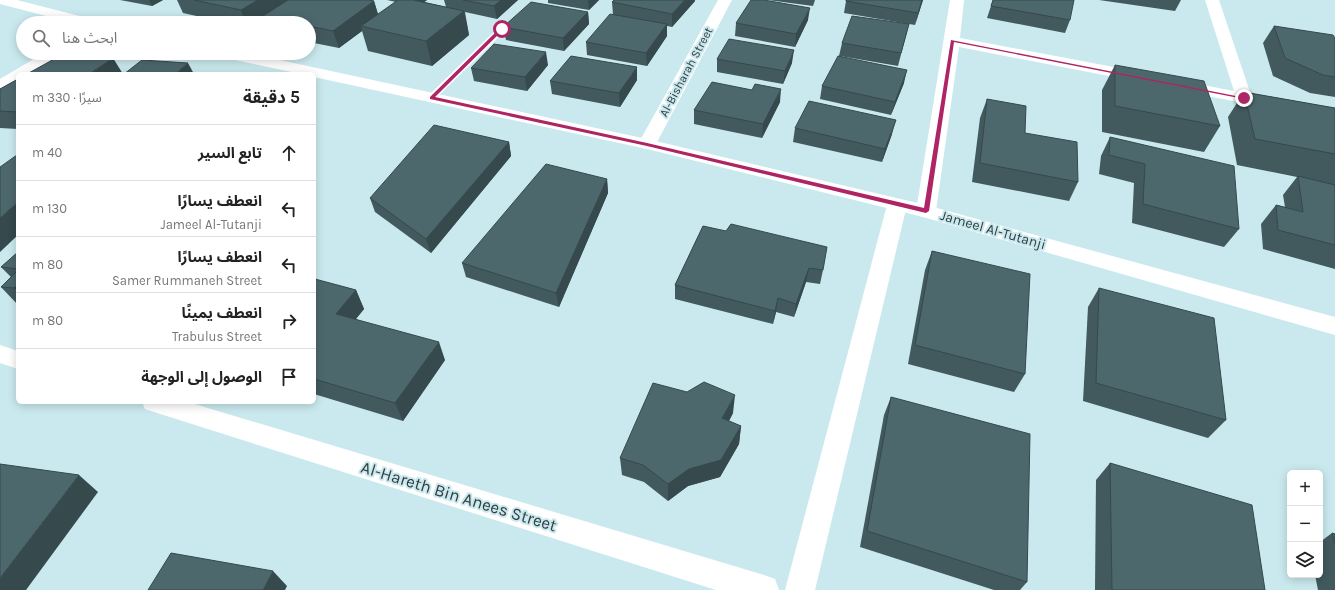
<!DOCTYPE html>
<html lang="ar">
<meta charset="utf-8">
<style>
body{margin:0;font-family:Karla,"Noto Sans Arabic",sans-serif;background:#f2f2f2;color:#222;direction:rtl}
.controls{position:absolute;right:12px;bottom:12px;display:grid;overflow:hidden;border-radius:6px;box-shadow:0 2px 10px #0003}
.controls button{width:36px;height:36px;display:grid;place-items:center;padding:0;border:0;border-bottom:1px solid #e0e0e0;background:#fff;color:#222;font:20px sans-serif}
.stop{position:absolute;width:12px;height:12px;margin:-9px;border:3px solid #ae2464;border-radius:50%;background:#fff}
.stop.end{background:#ae2464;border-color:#fff;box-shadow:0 1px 4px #0008}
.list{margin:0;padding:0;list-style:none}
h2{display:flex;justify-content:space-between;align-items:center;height:52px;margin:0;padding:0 16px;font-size:17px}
h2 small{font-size:13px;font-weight:400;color:#767676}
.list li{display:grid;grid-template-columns:26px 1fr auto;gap:12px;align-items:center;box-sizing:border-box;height:56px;padding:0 16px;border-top:1px solid #e0e0e0}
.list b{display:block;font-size:15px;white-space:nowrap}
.list p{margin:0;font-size:13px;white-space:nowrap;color:#767676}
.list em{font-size:13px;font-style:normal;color:#767676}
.icon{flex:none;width:22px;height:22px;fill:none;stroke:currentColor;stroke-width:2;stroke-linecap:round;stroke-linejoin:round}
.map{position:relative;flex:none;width:1335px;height:590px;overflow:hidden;direction:ltr}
.search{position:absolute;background:#fff;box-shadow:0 2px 10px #0003;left:16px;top:16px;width:300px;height:44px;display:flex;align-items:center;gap:10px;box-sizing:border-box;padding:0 14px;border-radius:22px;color:#767676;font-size:15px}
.panel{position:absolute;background:#fff;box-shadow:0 2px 10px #0003;left:16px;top:72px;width:300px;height:332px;border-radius:6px;direction:rtl}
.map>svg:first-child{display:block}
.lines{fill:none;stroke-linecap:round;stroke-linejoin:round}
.service{fill:#fff;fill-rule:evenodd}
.minor{fill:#fff;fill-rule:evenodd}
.tertiary{fill:#fff;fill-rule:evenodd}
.wall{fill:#42595e}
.shaded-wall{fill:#36494c}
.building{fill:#4d686d;stroke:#36494c}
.route{fill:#ae2464}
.labels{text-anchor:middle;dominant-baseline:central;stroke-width:4;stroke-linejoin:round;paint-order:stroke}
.far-street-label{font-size:12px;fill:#323e40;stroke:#cae9ee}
.street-label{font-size:14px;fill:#323e40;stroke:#cae9ee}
.near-street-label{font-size:17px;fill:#323e40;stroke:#cae9ee}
</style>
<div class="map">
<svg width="1335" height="590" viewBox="0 0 1335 590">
<rect width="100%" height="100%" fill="#cae9ee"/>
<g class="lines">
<!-- service -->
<polygon class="service" points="502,26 506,29 505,31 434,100 428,100 426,98 428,96 499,27"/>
<!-- minor -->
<g class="minor">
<polygon points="718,0 732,0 656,144 653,148 647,149 641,148 638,144"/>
<polygon points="950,0 964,0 960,38 1140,72 1146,74 1148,77 1146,80 1140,82 959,47 936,211 933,216 926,217 919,216 916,211"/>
<polygon points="1205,0 1219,0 1251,95 1275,99 1277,103 1275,107 1269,108 1177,90 1171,88 1169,85 1171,82 1177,80 1234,91"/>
<polygon points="44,53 63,53 60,56 30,74 18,74 18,82 6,89 0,91 0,79"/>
<polygon points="897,199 904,201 907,205 815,590 785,590 887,205 890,201"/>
<polygon points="0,345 18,351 18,369 0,363"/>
<polygon points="142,402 188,402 764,575 775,579 779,590 716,590 154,412 145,409"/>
</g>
<!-- tertiary -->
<g class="tertiary">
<polygon points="0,0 17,0 95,20 97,23 73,23 0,4"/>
<polygon points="218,53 247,53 647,139 926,205 1335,317 1335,335 923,217 647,149 314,77 314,74 301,74 226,58 221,56"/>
</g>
</g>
<!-- wall -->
<g class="wall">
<polygon points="120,0 163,0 152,6"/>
<polygon points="177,0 369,0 374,1 378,14 396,2 387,0 427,0 424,2 446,7 444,0 518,0 497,19 465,12 469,35 432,66 368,51 362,31 339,48 309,42 309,23 266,23 264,18 256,23 228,23 183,13"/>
<polygon points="548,0 599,0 589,10 548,3"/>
<polygon points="768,0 815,0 813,6"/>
<polygon points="923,0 915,25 844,13 846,1"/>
<polygon points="993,0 1070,20 1065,33 987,18"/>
<polygon points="1099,0 1181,0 1175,11"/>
<polygon points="695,1 672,27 667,26 667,36 647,66 587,55 586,42 613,15 612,2"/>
<polygon points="588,12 589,24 564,51 506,40 503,27"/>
<polygon points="808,20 795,47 735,36 736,23"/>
<polygon points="909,24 898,66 840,56 904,83 891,115 820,99 822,86 839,56 842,43"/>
<polygon points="1274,26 1335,38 1335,97 1310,93 1273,76 1263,43"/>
<polygon points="717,59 792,63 783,84 717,72"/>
<polygon points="548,65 527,91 474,81 471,68"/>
<polygon points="1115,65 1220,126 1204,152 1102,132 1102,90"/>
<polygon points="18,79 18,129 0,128 0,89"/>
<polygon points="637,80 620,107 552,94 550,81"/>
<polygon points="752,90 780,102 762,138 694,124 694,110"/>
<polygon points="1244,92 1335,108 1335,269 1263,249 1261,224 1276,205 1285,207 1283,195 1297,177 1237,165 1228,117"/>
<polygon points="987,99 1025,133 1078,182 1069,201 972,182 980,118"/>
<polygon points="795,128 892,134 882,162 793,142"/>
<polygon points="1110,137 1239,229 1224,247 1132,223 1134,183 1099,174 1101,156"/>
<polygon points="509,142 511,156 431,253 375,212 370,198"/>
<polygon points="607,179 608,193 559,307 466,277 462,263"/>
<polygon points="703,226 823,270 820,284 806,282 794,317 776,312 773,324 675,299 675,285"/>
<polygon points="932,251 1025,374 1014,392 908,364 925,270"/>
<polygon points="18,252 18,305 1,287 11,277 1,267"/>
<polygon points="314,280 356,290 364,309 356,319 445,360 403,421 314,394"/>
<polygon points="1099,288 1226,420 1208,438 1083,401 1088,307"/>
<polygon points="891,397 1027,582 1020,590 994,590 860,547 884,415"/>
<polygon points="733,413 729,421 741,426 739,444 720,477 688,486 668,501 644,482 622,475 620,458"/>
<polygon points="1110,463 1265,590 1095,590 1096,480"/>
<polygon points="1332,533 1335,534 1335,590 1318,590 1315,575 1320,575 1320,542"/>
</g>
<!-- shaded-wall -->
<g class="shaded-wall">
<polygon points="149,0 163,0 152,6"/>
<polygon points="258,0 291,0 263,16 264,18 256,23 246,23 241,10"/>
<polygon points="417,0 427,0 419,6"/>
<polygon points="501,0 518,0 497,19 494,6"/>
<polygon points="588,0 599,0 589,10"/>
<polygon points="685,0 695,0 695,1 672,27 672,14"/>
<polygon points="922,0 923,0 915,25 918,13"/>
<polygon points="374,1 379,18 361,26 362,31 339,48 333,31"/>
<polygon points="810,8 808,20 795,47 796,34"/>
<polygon points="464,11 469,35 432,66 426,41"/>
<polygon points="588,12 589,24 564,51 563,38"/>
<polygon points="667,24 667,36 647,66 646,53"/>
<polygon points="794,50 792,63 783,84 785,71"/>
<polygon points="546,52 548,65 527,91 525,77"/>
<polygon points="113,58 123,74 89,74"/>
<polygon points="188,63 194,74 175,74"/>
<polygon points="637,67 637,80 620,107 619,93"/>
<polygon points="907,70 904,83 891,115 895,102"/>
<polygon points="781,89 780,102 762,138 763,124"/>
<polygon points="896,120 892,134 882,162 885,149"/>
<polygon points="509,142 511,156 431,253 426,239"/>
<polygon points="607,179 608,193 559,307 556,293"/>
<polygon points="18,202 18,235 0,252 0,218"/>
<polygon points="809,268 806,282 794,317 796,304"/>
<polygon points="18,285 18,292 14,288"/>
<polygon points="356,290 364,309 345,332 336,314"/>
<polygon points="778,298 776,312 773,324 775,311"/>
<polygon points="439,342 445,360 403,421 395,403"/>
<polygon points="735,395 733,413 721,436 722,418"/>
<polygon points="741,426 739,444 720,477 688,486 668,501 668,484"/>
<polygon points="79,475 98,492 26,590 0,590 0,578"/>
<polygon points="273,571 287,586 285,590 263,590"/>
</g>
<!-- building -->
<g class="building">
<polygon points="194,0 258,0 241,10"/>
<polygon points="288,0 369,0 374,1 333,31 309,26 309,23 297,23 263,16"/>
<polygon points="398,0 413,0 464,11 426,41 361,26"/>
<polygon points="463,0 501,0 494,6"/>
<polygon points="614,0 685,0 672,14 612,2"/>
<polygon points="751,0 764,0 810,8 796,34 736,23"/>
<polygon points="846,0 922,0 918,13 846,1"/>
<polygon points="993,0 1074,0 1070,20 991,6"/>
<polygon points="531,2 588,12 563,38 503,27"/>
<polygon points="610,14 667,24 646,53 586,42"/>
<polygon points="852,16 909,24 901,53 842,43"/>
<polygon points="1274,26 1333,35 1335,38 1335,77 1323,75 1285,58"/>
<polygon points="729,39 794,50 785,71 717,59"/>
<polygon points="494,44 546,52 525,77 471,68"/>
<polygon points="65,53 85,53 113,58 89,74 27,74"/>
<polygon points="571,56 637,67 619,93 550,81"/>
<polygon points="838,56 907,70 895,102 822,86"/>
<polygon points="142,60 188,63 175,74 124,74"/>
<polygon points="1115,65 1204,81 1220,126 1115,106"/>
<polygon points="18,79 18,112 0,111 0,89"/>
<polygon points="712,82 752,90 755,84 781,89 763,124 694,110"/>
<polygon points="1244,92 1335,108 1335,154 1255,139"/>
<polygon points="987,99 1026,106 1025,133 1077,142 1078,182 980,163"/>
<polygon points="809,101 896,120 885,149 795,128"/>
<polygon points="434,125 509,142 426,239 370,198"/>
<polygon points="1110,137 1234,166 1239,229 1143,204 1145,164 1109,155"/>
<polygon points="17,155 18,155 18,202 0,218 0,167"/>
<polygon points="546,164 607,179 556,293 462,263"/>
<polygon points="1298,176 1335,185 1335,245 1278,230 1276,205 1303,212"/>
<polygon points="731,224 827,247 823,270 809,268 796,304 778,298 775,311 675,285 703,226 726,231"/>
<polygon points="932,251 1030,274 1025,374 915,345"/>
<polygon points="18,252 18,269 1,267"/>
<polygon points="18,270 18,285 14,288 1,287"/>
<polygon points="315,279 356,290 336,314 439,342 395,403 314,379 314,280"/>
<polygon points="1099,288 1214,318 1226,420 1096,383"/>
<polygon points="704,382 735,395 722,418 741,426 721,460 689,469 668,484 643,465 620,458 653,383 687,392"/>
<polygon points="891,397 1030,434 1027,582 867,531"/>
<polygon points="1110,463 1252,505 1265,590 1112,590"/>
<polygon points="0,464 79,475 0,578"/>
<polygon points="1332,533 1335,534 1335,544"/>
<polygon points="171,553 273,571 263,590 148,590"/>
</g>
<!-- route -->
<polygon class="route" points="500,28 504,29 435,97 647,143 924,208 951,40 1246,98 1244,99 954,42 929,211 926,213 647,146 430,99 430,97"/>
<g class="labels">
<!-- far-street labels -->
<g class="far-street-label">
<text transform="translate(686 72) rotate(-62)">Al-Bisharah Street</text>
</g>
<!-- street labels -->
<g class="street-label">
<text transform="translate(993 230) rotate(16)">Jameel Al-Tutanji</text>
</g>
<!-- near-street labels -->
<g class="near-street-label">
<text transform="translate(459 496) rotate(17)">Al-Hareth Bin Anees Street</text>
</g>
</g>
</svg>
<div class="controls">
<button>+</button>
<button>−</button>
<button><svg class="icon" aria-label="layers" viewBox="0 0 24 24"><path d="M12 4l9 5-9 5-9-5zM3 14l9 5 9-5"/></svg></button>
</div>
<div class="stop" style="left:502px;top:29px"></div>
<div class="stop end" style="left:1244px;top:98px"></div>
<div class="search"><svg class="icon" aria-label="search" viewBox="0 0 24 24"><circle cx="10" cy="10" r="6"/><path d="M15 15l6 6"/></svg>ابحث هنا</div>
<section class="panel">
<h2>5 دقيقة<small>سيرًا · 330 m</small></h2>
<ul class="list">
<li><svg class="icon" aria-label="ahead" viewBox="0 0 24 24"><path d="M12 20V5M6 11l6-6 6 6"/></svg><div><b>تابع السير</b></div><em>40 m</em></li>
<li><svg class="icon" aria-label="left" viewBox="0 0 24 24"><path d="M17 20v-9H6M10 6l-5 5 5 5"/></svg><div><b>انعطف يسارًا</b><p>Jameel Al-Tutanji</p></div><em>130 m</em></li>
<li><svg class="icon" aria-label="left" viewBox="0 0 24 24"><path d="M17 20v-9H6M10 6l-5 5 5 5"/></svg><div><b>انعطف يسارًا</b><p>Samer Rummaneh Street</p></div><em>80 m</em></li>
<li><svg class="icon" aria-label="right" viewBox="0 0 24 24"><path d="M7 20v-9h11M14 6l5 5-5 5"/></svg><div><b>انعطف يمينًا</b><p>Trabulus Street</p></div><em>80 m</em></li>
<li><svg class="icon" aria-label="arrive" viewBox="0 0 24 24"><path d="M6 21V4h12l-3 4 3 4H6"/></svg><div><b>الوصول إلى الوجهة</b></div></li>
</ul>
</section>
</div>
